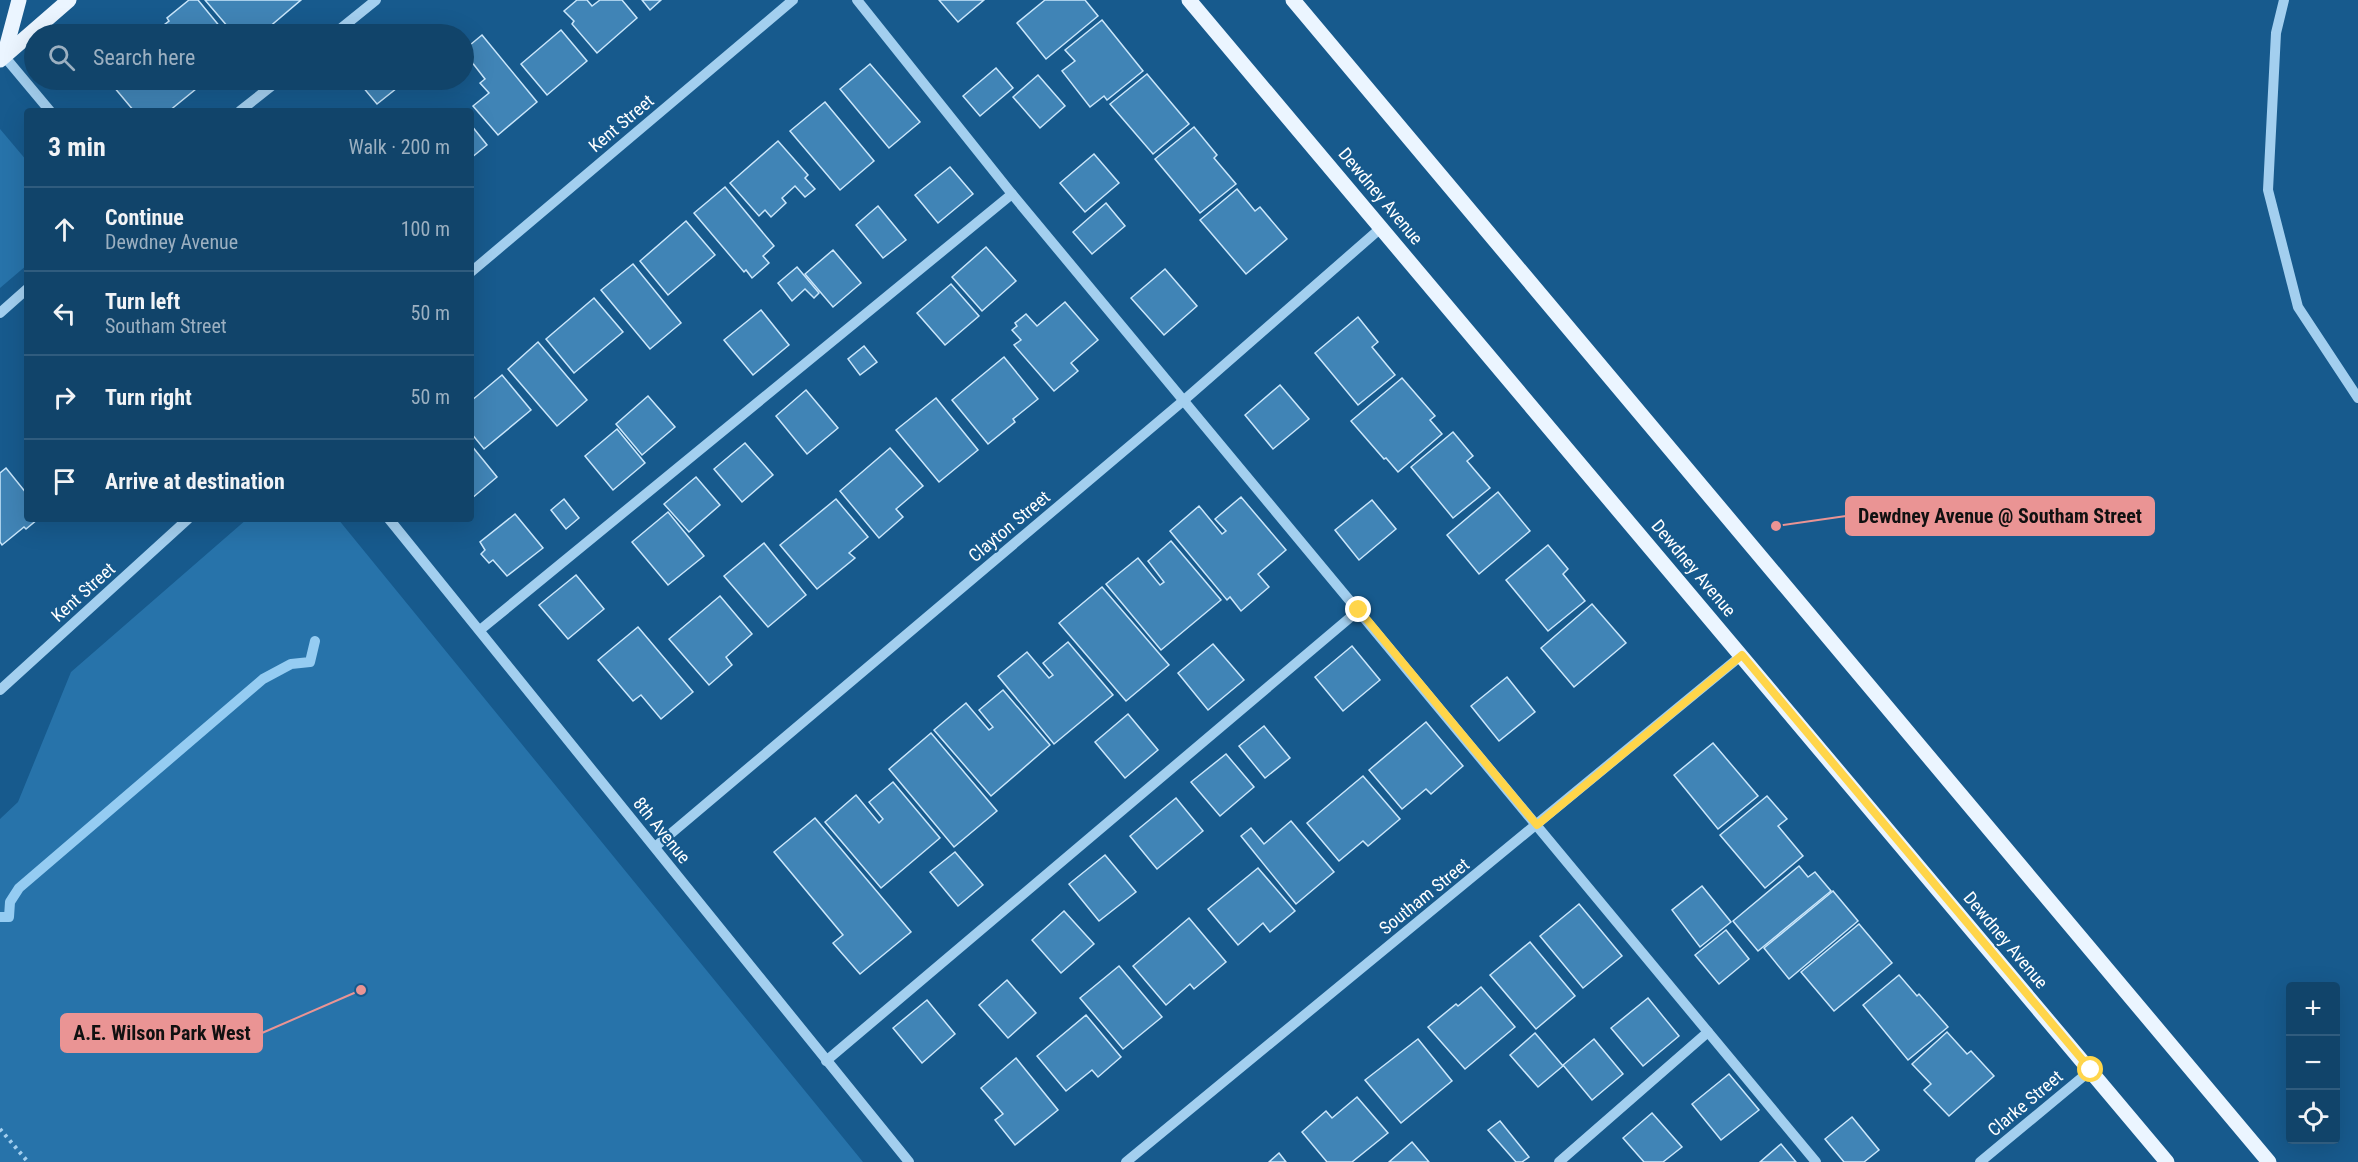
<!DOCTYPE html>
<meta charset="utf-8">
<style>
body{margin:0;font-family:"Roboto Condensed",sans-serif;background:#1e4e72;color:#f1f3f6}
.controls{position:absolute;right:18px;bottom:18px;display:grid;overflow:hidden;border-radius:6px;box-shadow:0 6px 24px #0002}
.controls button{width:54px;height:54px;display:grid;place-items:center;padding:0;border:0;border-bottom:2px solid #305c7e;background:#11446a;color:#f1f3f6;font:30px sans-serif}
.stop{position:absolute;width:18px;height:18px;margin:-14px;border:4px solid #ffd54a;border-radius:50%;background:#fff}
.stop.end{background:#ffd54a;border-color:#fff;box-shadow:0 2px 6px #0008}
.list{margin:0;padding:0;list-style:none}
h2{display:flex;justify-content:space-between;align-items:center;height:78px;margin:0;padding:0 24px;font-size:26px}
h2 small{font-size:20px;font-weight:400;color:#9cb0c1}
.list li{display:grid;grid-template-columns:39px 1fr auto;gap:18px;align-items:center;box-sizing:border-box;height:84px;padding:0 24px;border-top:2px solid #305c7e}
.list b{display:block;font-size:22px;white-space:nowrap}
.list p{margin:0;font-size:20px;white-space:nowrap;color:#9cb0c1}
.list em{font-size:20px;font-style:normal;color:#9cb0c1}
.icon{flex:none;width:33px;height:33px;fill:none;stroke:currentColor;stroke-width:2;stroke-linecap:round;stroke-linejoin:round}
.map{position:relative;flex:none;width:2358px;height:1162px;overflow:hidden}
.search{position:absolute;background:#11446a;box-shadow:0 6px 24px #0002;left:24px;top:24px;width:450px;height:66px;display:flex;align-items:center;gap:15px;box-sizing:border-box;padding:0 21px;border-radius:33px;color:#9cb0c1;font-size:22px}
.panel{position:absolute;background:#11446a;box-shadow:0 6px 24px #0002;left:24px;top:108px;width:450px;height:414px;border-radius:6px}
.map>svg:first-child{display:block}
.green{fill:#2773aa}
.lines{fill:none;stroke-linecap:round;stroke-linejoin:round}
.stream{stroke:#95ccf2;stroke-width:10}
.building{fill:#4084b6;stroke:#c9e6fb;stroke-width:1.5}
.path{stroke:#a3cfef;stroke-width:4;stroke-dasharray:3 4.5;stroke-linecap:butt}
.minor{stroke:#a3cfef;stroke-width:10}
.major{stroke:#ebf5ff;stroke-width:15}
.route{stroke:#ffd54a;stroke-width:8}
.labels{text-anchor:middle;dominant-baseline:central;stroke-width:4.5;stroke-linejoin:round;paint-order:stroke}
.street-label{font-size:18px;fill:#fff;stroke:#175a8d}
.leader{fill:none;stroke:#ea9494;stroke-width:2}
.callout-dot{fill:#ea9494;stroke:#175a8d;stroke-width:2}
.callout{fill:#ea9494;stroke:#ea9494;stroke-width:2}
.callout-label{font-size:20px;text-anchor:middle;font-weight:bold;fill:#111}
</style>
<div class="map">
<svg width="2358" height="1162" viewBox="0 0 2358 1162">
<rect width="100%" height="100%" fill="#175a8d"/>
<!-- green -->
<g class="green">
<polygon points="0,129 27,161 27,265 0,288"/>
<polygon points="247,519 338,519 863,1162 0,1162 0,819 18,802 71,672"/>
</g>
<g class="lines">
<!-- stream -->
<polyline class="stream" points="0,917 9,917 10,902 19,888 263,679 291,664 310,662 315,641"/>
</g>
<!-- building -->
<g class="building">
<polygon points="189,0 198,0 226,34 152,34 169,21 167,18"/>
<polygon points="205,0 301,0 261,34 234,34"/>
<polygon points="577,0 587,0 592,6 600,0 622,0 637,18 597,53 572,24 574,21 564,11"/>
<polygon points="642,0 661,0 650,10"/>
<polygon points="939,0 984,0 958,22"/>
<polygon points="1045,0 1085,0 1098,16 1046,59 1017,23"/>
<polygon points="1102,20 1143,71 1107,100 1104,96 1090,107 1062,71 1075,61 1065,50"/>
<polygon points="561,30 587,61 547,95 521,64"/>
<polygon points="482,35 537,102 498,135 473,106 489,93 480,83 485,79 464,52 464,50"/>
<polygon points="870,64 920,122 889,148 840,89"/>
<polygon points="996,68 1013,88 980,116 963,96"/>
<polygon points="1147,74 1189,124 1153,154 1110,104"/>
<polygon points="1038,75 1065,106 1040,128 1013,97"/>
<polygon points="108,80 207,80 169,111 134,111"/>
<polygon points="357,80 407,80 377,104"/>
<polygon points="825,102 874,161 840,190 790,131"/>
<polygon points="471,125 487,145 471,158"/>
<polygon points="1194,127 1217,155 1214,158 1236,184 1200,213 1155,159"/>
<polygon points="778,141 808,175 805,178 815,189 805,197 795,186 782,198 786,203 771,217 765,210 759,216 730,183"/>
<polygon points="1094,154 1119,183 1085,212 1060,183"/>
<polygon points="950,167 973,194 938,223 915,195"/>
<polygon points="725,187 774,246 763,256 769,263 752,278 746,270 744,272 694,213"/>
<polygon points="1237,189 1255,211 1260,207 1287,239 1246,274 1200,220"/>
<polygon points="1106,203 1125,226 1092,254 1073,232"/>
<polygon points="878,206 906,240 883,258 856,225"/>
<polygon points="686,221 715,255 668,295 640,261"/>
<polygon points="986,247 1016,281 982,311 952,277"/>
<polygon points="833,250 861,283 833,307 805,274"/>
<polygon points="633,264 681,323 650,349 601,290"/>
<polygon points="797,267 819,293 814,298 805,289 792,301 778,283"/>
<polygon points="1165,269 1197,306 1164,335 1131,298"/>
<polygon points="951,284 979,316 945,345 917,313"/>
<polygon points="594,298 623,332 574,373 546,339"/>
<polygon points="1065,302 1098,340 1071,363 1078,371 1054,391 1014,345 1021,340 1012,330 1017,326 1015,323 1026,314 1037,326"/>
<polygon points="761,310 789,345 753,375 724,340"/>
<polygon points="1358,317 1378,342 1372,347 1395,375 1358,405 1315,353"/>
<polygon points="538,342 587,400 557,426 508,369"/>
<polygon points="864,346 877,362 860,375 848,359"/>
<polygon points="1004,357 1038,399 1013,419 1015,422 988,444 952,400"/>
<polygon points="502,375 531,410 484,449 471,433 471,401"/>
<polygon points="1402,378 1435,416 1430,420 1442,434 1398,472 1386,458 1384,459 1351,421"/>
<polygon points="1280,385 1309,419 1273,449 1245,415"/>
<polygon points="806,390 838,428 807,454 776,416"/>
<polygon points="648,396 675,427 642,455 616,424"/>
<polygon points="936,398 978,450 939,482 896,430"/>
<polygon points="617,429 645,463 613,490 585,456"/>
<polygon points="1453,432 1473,456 1467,461 1490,488 1453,518 1411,467"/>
<polygon points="745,443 773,475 742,502 714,469"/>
<polygon points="471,445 497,477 471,499"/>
<polygon points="890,448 923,486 896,509 903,517 879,538 840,491"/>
<polygon points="6,468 27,494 27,519 38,519 26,529 24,527 2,545 0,542 0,473"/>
<polygon points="696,477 720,505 689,532 664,504"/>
<polygon points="1498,492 1530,531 1479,574 1447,535"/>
<polygon points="1241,497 1286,550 1258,574 1269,587 1241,611 1230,597 1227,600 1170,531 1199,506 1222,534 1226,531 1215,519"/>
<polygon points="564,499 579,518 566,529 551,510"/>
<polygon points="836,499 868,537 849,553 855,558 817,589 780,545"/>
<polygon points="1372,500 1396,529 1359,560 1335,530"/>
<polygon points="668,512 704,556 668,585 632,542"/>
<polygon points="515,514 543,548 507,576 493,560 489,563 481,554 485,550 480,542"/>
<polygon points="1171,541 1221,600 1161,650 1106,584 1138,558 1160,585 1164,582 1148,561"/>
<polygon points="764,543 806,595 768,627 724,576"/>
<polygon points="1548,545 1568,569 1563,574 1585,601 1548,631 1506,580"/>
<polygon points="576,575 604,609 568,639 539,605"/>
<polygon points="1102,587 1169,665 1126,701 1059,623"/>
<polygon points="720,596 752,634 726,657 732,665 709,685 669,639"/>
<polygon points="1592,604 1626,643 1574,687 1541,648"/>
<polygon points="638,627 693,692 661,719 641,695 633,701 598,660"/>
<polygon points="1068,642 1113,695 1054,744 998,676 1027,652 1049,678 1053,675 1043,663"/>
<polygon points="1213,644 1244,680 1208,710 1178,673"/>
<polygon points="1352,646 1380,680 1343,711 1315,677"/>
<polygon points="1507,677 1535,712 1499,741 1471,706"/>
<polygon points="1003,690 1050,745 991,796 934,730 966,703 989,730 993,727 979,710"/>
<polygon points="1128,714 1158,750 1125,778 1095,742"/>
<polygon points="1426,722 1463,766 1431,794 1426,789 1402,809 1369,770"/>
<polygon points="1264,726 1290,758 1265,778 1239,746"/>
<polygon points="931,733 997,811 954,847 889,769"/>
<polygon points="1713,743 1758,796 1718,829 1674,775"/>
<polygon points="1226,754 1254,787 1220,816 1191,782"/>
<polygon points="1363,776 1400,819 1368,846 1363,841 1339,861 1307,823"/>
<polygon points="893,782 940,838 881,888 825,822 856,795 879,823 883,819 869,802"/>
<polygon points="1767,796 1787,819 1778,826 1803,856 1765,888 1720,835"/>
<polygon points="1176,798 1203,831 1157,869 1130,836"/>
<polygon points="815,818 911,932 860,974 833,943 843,935 774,852"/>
<polygon points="1291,821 1334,872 1296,904 1241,836 1251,828 1264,844"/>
<polygon points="955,852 983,885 958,906 930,872"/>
<polygon points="1105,855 1136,892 1099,921 1069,884"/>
<polygon points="1799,866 1808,877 1815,872 1831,891 1758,951 1733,921"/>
<polygon points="1258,868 1295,911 1270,932 1263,923 1238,945 1208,909"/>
<polygon points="1702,886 1731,922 1700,947 1672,910"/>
<polygon points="1833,891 1858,921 1789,979 1764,948"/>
<polygon points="1579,904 1622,956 1583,988 1540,936"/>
<polygon points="1064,911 1094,944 1061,973 1032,940"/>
<polygon points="1189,918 1226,962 1194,989 1190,984 1166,1005 1133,966"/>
<polygon points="1859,924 1892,963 1834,1011 1801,972"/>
<polygon points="1726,930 1749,959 1719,984 1695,955"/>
<polygon points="1530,942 1575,996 1536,1029 1490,975"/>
<polygon points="1119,966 1162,1017 1123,1049 1080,998"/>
<polygon points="1899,975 1917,996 1919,994 1948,1027 1908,1060 1863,1005"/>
<polygon points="1007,980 1036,1013 1008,1038 979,1005"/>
<polygon points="1481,987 1515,1027 1465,1069 1428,1027 1456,1004 1458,1006"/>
<polygon points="1648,998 1679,1036 1643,1066 1611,1028"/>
<polygon points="927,1000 955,1034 922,1063 893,1028"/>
<polygon points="1086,1015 1121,1057 1098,1077 1092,1070 1066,1091 1037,1056"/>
<polygon points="1947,1032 1967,1054 1971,1051 1994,1076 1949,1116 1924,1090 1931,1084 1912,1064"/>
<polygon points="1535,1033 1563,1066 1538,1087 1510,1055"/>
<polygon points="1418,1039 1452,1081 1401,1123 1365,1080"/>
<polygon points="1594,1039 1623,1074 1592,1100 1563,1065"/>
<polygon points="1016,1058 1058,1110 1015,1145 995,1120 1003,1114 981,1088"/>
<polygon points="1729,1074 1759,1110 1721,1140 1692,1104"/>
<polygon points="1357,1097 1388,1133 1352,1162 1327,1162 1302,1132 1326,1111 1332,1118"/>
<polygon points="1652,1113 1682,1147 1663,1162 1644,1162 1623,1138"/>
<polygon points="1852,1117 1879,1150 1864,1162 1844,1162 1825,1139"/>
<polygon points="1500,1121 1529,1157 1522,1162 1516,1162 1488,1130"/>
<polygon points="1412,1142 1429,1162 1389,1162"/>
<polygon points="1781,1144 1796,1162 1760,1162"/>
<polygon points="1279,1153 1286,1162 1269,1162"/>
</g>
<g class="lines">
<!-- path -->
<polyline class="path" points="0,1129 28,1162"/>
<!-- minor -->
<g class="minor">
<polyline points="857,0 1012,194 1816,1162"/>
<polyline points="2284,0 2276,33 2268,190 2298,307 2358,398"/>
<polyline points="334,34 376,0"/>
<polyline points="4,56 50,111"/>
<polyline points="240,111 279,80"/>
<polyline points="471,272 793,0"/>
<polyline points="0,313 27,289"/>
<polyline points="389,519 909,1162"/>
<polyline points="480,630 1012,194"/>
<polyline points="0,690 188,519"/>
<polyline points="655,847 1183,401 1382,227"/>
<polyline points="826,1061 1359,610"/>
<polyline points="1126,1162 1742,655"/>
<polyline points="1559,1162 1708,1032"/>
<polyline points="1980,1162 2091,1070"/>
</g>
<!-- major -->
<g class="major">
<polyline points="1189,0 2167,1162"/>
<polyline points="1293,0 2269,1162"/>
<polyline points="4,56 19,0"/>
<polyline points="0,60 69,0"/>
</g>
</g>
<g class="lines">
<!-- route -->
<polyline class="route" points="1359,610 1537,825 1742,655 2091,1070"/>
</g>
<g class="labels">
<!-- street labels -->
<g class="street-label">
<text transform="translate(621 123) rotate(-40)">Kent Street</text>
<text transform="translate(1381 196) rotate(50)">Dewdney Avenue</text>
<text transform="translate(1009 526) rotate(-40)">Clayton Street</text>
<text transform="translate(1694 568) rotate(50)">Dewdney Avenue</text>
<text transform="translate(83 592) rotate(-42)">Kent Street</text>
<text transform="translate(662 830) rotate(51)">8th Avenue</text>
<text transform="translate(1424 896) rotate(-39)">Southam Street</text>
<text transform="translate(2006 940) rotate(50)">Dewdney Avenue</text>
<text transform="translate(2025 1103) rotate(-40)">Clarke Street</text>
</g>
</g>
<!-- callouts -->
<path class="leader" d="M1776 526L1846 516M361 990L262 1033"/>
<g class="callout-dot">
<circle cx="1776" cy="526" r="6"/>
<circle cx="361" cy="990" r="6"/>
</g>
<g class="callout">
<rect x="1846" y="497" width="308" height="38" rx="6"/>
<rect x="61" y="1014" width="201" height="38" rx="6"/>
</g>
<g class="callout-label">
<text x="2000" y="523">Dewdney Avenue @ Southam Street</text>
<text x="162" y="1040">A.E. Wilson Park West</text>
</g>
</svg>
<div class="controls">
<button>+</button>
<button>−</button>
<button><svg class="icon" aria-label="locate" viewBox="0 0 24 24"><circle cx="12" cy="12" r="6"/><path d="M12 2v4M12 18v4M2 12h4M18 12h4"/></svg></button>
</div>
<div class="stop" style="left:2091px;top:1070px"></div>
<div class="stop end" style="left:1359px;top:610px"></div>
<div class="search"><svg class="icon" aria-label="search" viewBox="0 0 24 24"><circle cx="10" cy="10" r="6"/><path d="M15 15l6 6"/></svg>Search here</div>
<section class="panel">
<h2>3 min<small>Walk · 200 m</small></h2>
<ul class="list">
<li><svg class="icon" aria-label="ahead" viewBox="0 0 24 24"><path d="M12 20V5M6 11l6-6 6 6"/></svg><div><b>Continue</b><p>Dewdney Avenue</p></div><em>100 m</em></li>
<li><svg class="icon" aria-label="left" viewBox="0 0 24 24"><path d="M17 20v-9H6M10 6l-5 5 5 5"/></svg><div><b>Turn left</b><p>Southam Street</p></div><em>50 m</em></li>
<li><svg class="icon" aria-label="right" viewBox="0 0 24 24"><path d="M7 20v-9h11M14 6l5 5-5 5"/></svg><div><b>Turn right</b></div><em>50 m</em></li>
<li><svg class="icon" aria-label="arrive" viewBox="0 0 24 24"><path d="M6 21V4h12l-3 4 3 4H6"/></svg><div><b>Arrive at destination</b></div></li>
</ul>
</section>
</div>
